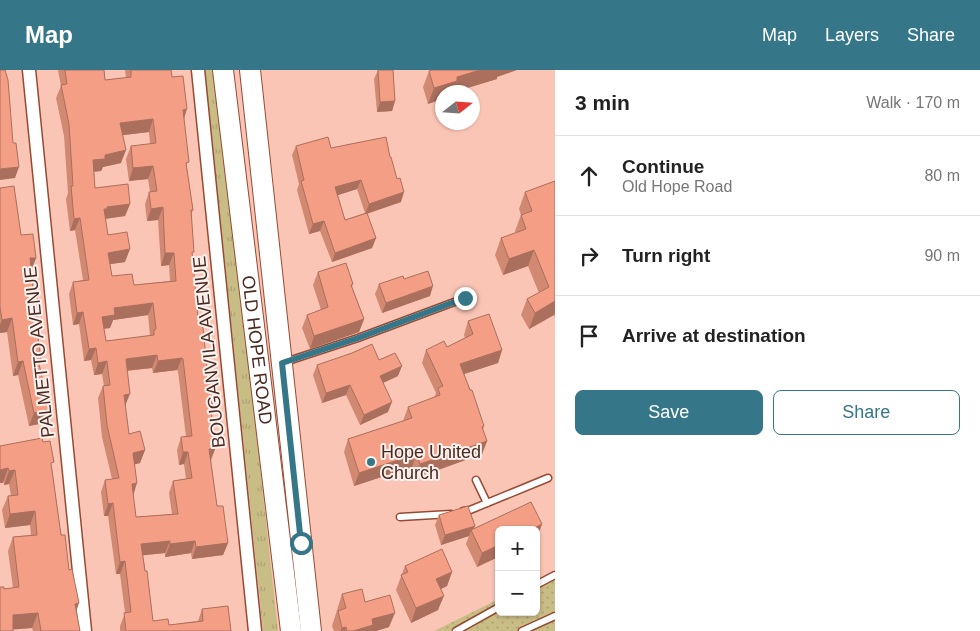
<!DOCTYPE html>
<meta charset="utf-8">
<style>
body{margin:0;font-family:Helvetica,sans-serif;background:#f2f2f2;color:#222}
.controls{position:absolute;right:15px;bottom:15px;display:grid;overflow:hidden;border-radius:8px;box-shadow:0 1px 4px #0004}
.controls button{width:45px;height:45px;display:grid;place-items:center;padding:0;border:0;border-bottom:1px solid #e0e0e0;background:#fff;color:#222;font:25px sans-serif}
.compass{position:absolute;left:435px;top:15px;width:45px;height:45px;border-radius:50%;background:#fff;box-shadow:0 1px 4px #0004;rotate:73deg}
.stop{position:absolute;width:15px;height:15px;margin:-11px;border:4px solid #357789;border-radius:50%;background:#fff}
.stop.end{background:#357789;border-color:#fff;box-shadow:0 1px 5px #0008}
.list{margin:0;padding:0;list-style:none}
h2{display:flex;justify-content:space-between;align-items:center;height:65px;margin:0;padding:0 20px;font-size:21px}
h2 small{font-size:16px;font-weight:400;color:#767676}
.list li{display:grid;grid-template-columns:32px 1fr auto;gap:15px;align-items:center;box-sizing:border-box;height:80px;padding:0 20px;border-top:1px solid #e0e0e0}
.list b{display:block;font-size:19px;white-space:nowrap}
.list p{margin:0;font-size:16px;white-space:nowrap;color:#767676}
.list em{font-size:16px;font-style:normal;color:#767676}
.actions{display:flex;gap:10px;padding:15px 20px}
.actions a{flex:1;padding:11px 0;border:1px solid #357789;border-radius:8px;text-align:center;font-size:18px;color:#357789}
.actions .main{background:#357789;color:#fff}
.icon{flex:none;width:28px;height:28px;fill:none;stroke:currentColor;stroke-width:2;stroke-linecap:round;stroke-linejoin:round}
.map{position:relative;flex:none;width:555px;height:561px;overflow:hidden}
header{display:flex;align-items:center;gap:30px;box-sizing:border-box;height:70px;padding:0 25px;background:#357789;color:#fff}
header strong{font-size:24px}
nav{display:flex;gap:28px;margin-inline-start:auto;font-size:18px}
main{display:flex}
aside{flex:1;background:#fff}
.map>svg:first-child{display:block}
.grass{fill:url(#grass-tufts)}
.park{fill:url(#park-dots)}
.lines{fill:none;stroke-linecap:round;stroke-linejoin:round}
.lane-casing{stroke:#974a33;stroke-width:9}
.street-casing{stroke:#974a33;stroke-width:15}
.primary-casing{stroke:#974a33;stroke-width:22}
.lane{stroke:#fff;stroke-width:6}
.street{stroke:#fff;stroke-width:12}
.primary{stroke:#fff;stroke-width:20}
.wall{fill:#d28972;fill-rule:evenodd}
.shaded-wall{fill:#ab6f5d}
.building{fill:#f49f85;stroke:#ab6f5d;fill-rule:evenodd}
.route{stroke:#357789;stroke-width:6}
.poi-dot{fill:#357789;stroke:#fbf2ef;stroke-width:2}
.labels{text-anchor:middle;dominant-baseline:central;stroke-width:4;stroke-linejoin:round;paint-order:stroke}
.street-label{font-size:18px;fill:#4b291f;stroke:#fbf2ef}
.poi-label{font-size:18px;fill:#4b291f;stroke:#fbf2ef;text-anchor:start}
</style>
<header>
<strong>Map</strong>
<nav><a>Map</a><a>Layers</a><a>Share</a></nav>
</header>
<main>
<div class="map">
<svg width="555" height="561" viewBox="0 0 555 561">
<defs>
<pattern id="grass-tufts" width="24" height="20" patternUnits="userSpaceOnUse" patternTransform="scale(1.25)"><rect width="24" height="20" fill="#c9bd86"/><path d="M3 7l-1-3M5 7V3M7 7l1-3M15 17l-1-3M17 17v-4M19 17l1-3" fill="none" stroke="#aea273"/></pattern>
<pattern id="park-dots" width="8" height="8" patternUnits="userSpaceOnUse" patternTransform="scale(1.25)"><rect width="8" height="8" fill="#c9bd86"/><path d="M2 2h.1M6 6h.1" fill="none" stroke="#aea273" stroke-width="1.8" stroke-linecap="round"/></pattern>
</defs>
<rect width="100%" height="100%" fill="#fbc5b5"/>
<!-- grass -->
<polygon class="grass" points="205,0 215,0 218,11 278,561 263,561"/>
<!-- park -->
<polygon class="park" points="555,501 555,561 434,561 499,529 499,542 536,542 536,511"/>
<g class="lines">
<defs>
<g id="lane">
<polyline points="285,292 358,268 465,228"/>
<polyline points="476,410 487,433"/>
<polyline points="463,441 470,440 548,408"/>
<polyline points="400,447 451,444"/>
<polyline points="536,515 555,505"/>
<polyline points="456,561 499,537"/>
<polyline points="522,561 555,546"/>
</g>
<g id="street">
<polyline points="29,0 85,561"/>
<polyline points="198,0 255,561"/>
</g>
<g id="primary">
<path id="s1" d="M223 0 291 561"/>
<polyline points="250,0 311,561"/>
</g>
</defs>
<!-- lane casing -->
<use href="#lane" class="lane-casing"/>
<!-- street casing -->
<use href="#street" class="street-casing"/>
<!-- primary casing -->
<use href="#primary" class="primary-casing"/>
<!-- lane -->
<use href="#lane" class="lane"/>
<!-- street -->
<use href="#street" class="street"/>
<!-- primary -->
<use href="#primary" class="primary"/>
</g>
<!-- wall -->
<g class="wall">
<path d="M58 0H104L105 10 126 8 125 0H171L172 7 184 48 187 98 193 140 192 143V186L198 248 211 340 215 379 211 391 217 436 228 473 223 485 192 489 191 483 165 487V483L143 485 153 551 169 555 198 551 202 539 231 561H120V556L125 543 120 504H116L108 446H104L101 422 105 410 112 409 102 367 98 328 103 316H104L102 304 94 305 91 290 84 291 79 254 73 255 69 224 73 212 83 210 75 160 70 161 66 129 68 123 64 66 56 28 61 16ZM149 62 150 74 131 76 126 89 129 111 148 109 150 122H149L145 134 147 151 158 150 161 196 169 195 170 211 134 215 112 206 110 194 125 192 108 165 105 149 125 146 130 134 95 118 94 102 101 101 103 97 121 93 123 65ZM148 245 150 266 106 271 104 259 110 258 113 250ZM152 298 153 303 177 300 178 301 186 367H181L177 380 179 395 184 394 186 409 173 411 169 423 172 444 136 447 133 425 135 394 140 393 145 380 129 364 125 336 127 301Z"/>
<polygon points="378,0 393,0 395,31 392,41 377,42 374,9"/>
<polygon points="429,1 497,7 497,9 454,22 442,22 442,29 428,34 423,17"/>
<path d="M296 76 331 78 401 132 367 144 376 168 372 178 332 192 320 161 309 164 297 120 299 114 292 85ZM357 119 365 143 345 150 338 125Z"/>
<polygon points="555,111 555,248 554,245 529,259 521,245 527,229 539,223 528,196 503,205 495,185 501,168 516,163 515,161 521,145 519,139 525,122"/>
<polygon points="0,118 21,165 36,188 31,201 33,218 39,244 36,253 44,353 29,356 18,305 13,306 7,262 0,263"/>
<polygon points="318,202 353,214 352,217 364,249 359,262 310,279 302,258 307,245 321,240 313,215"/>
<polygon points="379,214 430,226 382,243 375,224"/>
<polygon points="468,251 502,280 498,293 464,304 484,356 483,360 487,371 482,384 416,408 412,397 354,416 344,382 348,369 403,351 408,337 434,328 436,323 422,293 426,280 447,277 465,268 464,265"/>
<polygon points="379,290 398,306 383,313 388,342 360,355 346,325 322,333 313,305 317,295"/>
<polygon points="0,376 52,399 61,465 69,500 80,561 33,561 32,558 13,559 4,519 13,518 8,481 13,467 31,465 30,455 5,458 2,440 8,426 11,426 9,414 4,415"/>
<polygon points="439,445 473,459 542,454 536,468 536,460 499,460 499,497 496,488 477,497 466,474 469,466 441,475 435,455"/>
<polygon points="405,496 452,502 447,516 441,519 438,540 411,553 396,520"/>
<polygon points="342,524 365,532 389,557 376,561 334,561 332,556"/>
</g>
<!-- shaded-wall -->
<g class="shaded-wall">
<polygon points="480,0 517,0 497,7 497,9 454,22 442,22 442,29 428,34 434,18 457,7"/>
<polygon points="395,31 392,41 377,42 380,32"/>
<polygon points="187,39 183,52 183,40"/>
<polygon points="153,49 149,62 116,66 120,53"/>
<polygon points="126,80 121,93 103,97 101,101 88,102 93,90 105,85"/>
<polygon points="153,96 148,109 129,111 133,98"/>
<polygon points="19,97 15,108 0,110 0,99"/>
<polygon points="361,110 357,119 332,127 335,117"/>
<polygon points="404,122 401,132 365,144 369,134"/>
<polygon points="130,134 125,146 103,149 104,139 107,137"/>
<polygon points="163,137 158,150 147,151 151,139"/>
<polygon points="80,148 75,160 70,161 74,149"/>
<polygon points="324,151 320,161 309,164 313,154"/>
<polygon points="376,168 372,178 332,192 335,183"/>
<polygon points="130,179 125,192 104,195 108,183"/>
<polygon points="534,180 528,196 503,205 509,189"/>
<polygon points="165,183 174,183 169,195 161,196"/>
<polygon points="30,188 36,188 31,201"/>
<polygon points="433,216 430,226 382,243 386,233"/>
<polygon points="555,231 555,242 554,245 529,259 535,243"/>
<polygon points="153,233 148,245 113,250 110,258 98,259 102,247 114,238"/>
<polygon points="83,242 79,254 73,255 77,243"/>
<polygon points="39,244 34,258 35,245"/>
<polygon points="12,248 7,262 0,263 0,255 2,250"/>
<polygon points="364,249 359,262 310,279 314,266"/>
<polygon points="96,278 91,290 84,291 89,279"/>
<polygon points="502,280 498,293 455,307 460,294"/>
<polygon points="157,285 152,298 121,301 126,289"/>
<polygon points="182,288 177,300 153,303 158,291"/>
<polygon points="23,291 18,305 13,306 18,292"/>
<polygon points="107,291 102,304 94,305 98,293"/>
<polygon points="402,296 398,306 376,316 380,306"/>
<polygon points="350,315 346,325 322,333 326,323"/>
<polygon points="130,324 125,336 124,325"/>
<polygon points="210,329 215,329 210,341"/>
<polygon points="392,332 388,342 360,355 364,345"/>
<polygon points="49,339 44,353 29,356 34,343"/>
<polygon points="487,371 482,384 416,408 420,394"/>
<polygon points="209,379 215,379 210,391"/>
<polygon points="145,380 140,393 129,396 133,383"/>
<polygon points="183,382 188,382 184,394 179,395"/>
<polygon points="416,384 412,397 354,416 359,403"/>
<polygon points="8,398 3,413 0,413 0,400"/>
<polygon points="15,400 9,414 4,415 9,401"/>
<polygon points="137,413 133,426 132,414"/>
<polygon points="113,433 108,446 104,446 108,434"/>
<polygon points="35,441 30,455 5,458 10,444"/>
<polygon points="542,454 537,468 536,468 536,460 531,460"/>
<polygon points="475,456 472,463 471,460 469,466 441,475 445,465"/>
<polygon points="170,471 165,483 137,486 141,474"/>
<polygon points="195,471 191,483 165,487 170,474"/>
<polygon points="228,473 223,485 192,489 196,477"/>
<polygon points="499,475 499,480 496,488 477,497 482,483"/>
<polygon points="125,491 120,504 116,504 120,492"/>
<polygon points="452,502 447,516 431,524 436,509"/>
<polygon points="444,526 438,540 411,553 416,538"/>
<polygon points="79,533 74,548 75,534"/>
<polygon points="38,543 32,558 8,560 13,545"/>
<polygon points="395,543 389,557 376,561 353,561 372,549"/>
<polygon points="346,557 345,561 341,561 342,558"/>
</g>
<!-- building -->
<g class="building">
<polygon points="0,0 5,0 8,10 13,73 16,73 19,97 0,99"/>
<path d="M65 0H104L105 10 131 7V0H171L172 7 183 6 187 39 183 40 189 92 186 93 193 140H191L194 182H192L198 248H202L207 297 211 296 215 329H210L215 379H209L217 436H223L228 473 196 477 195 471 170 474V471L141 474 145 501H147L153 551 168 549 169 555 203 551 202 539 228 536 231 561H126L124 543 131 542 125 491 120 492 113 433 108 434 105 410 119 408 107 355 103 316 110 315 107 291 98 293 96 278 89 279 83 242 77 243 73 212 89 210 80 148 74 149 71 116H73L69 54 61 15 67 14ZM153 49 156 73 131 76 133 98 153 96 157 121 149 122 151 139 163 137 165 183H174L176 211 134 215 132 204 112 206 108 183 130 179 127 162 108 165 104 139H107V137L130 134 128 114 95 118 93 90 105 89V85L126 80 120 53ZM153 233 156 259 154 260V265L106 271 102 247 115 245 114 238ZM157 285 158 291 182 288 183 289 192 366 181 367 183 382H188L192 408 173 411 178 444 136 447 132 414 137 413 133 383 145 380 140 361 129 364 124 325 130 324 126 289Z"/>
<polygon points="378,0 393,0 395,31 380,32"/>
<polygon points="432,0 480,0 457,7 457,11 434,18 429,1"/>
<polygon points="328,67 331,78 386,67 390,87 391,87 397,109 400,108 404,122 369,134 361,110 335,117 345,150 367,143 376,168 335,183 324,151 313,154 301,111 304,110 296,76"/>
<polygon points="555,111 555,231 535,243 527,229 549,217 534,180 509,189 501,168 526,159 521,145 532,141 525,122"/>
<polygon points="14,116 21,165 33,164 36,188 30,188 33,218 36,217 39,244 35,245 41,289 38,289 49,339 34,343 23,291 18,292 12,248 2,250 0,237 0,118"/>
<polygon points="346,193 353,214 351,215 364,249 314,266 307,245 328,237 318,202"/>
<polygon points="428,201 433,216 386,233 379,214 403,206 404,209"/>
<polygon points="489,244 502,280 460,294 470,320 472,320 484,356 482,357 487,371 420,394 416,384 359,403 348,369 412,348 408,337 440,325 438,318 443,316 426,280 444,271 447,277 473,264 468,251"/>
<polygon points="372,274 379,290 395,283 402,296 380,306 392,332 364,345 350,315 326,323 317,295 352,283"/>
<polygon points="42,368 43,372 50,371 54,392 51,393 61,465 65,465 69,500 72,499 79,533 75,534 80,561 41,561 38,543 13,545 13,561 0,561 0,517 4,517 4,519 19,517 13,467 37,465 35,441 10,444 8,426 18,425 15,400 9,401 8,398 0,400 0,376"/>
<polygon points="531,432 542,454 531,460 499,460 499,475 482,483 471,460"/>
<polygon points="468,436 475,456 445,465 439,445"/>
<polygon points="442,479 452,502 436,509 444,526 416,538 401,505 408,502 405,496"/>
<polygon points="362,519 365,532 390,525 395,543 372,549 373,555 353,561 347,561 346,557 342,558 338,541 346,538 342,524"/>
</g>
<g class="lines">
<!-- route -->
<polyline class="route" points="301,473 282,293 358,268 465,228"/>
</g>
<!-- markers -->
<circle class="poi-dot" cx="371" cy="392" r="5"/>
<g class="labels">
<!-- street labels -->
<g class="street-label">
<text stroke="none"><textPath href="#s1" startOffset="282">OLD HOPE ROAD</textPath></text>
<text transform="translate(39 282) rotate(-96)">PALMETTO AVENUE</text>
<text transform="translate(209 282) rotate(-96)">BOUGANVILA AVENUE</text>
</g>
<!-- poi labels -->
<g class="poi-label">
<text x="381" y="382">Hope United<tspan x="381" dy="21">Church</tspan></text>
</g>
</g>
</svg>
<div class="controls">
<button>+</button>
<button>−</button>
</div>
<svg class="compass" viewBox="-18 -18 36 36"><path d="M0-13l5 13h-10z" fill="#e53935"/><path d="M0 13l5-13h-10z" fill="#767676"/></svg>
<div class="stop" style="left:301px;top:473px"></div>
<div class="stop end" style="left:465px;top:228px"></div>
</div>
<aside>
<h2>3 min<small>Walk · 170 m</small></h2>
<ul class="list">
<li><svg class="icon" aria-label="ahead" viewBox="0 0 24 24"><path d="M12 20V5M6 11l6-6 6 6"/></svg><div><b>Continue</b><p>Old Hope Road</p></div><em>80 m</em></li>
<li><svg class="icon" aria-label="right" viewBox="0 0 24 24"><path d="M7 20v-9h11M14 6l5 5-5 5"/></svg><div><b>Turn right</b></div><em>90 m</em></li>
<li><svg class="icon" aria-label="arrive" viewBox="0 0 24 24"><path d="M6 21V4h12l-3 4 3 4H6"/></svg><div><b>Arrive at destination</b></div></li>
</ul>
<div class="actions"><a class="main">Save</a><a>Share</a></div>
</aside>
</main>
